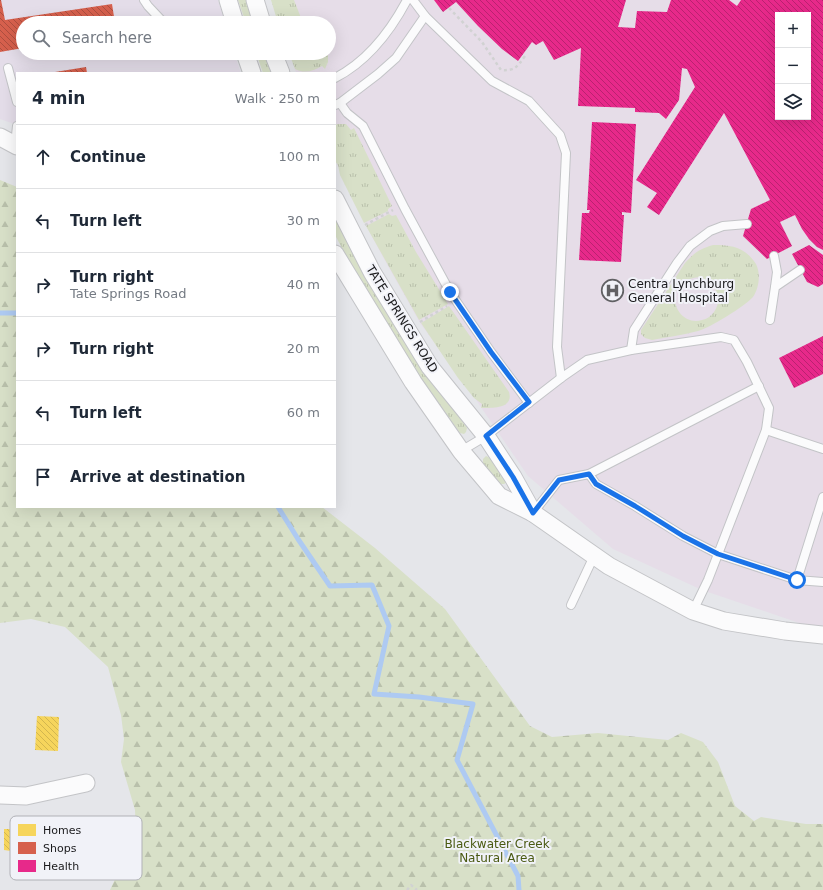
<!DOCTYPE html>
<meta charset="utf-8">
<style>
body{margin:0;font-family:"DejaVu Sans",sans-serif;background:#f6f6f7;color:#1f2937}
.controls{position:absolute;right:12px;top:12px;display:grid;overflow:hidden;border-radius:0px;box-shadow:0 4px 16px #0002}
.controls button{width:36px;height:36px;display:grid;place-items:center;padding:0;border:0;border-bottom:1px solid #e0e1e3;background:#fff;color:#1f2937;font:20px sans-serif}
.stop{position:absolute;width:12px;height:12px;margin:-9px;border:3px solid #1a73e8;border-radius:50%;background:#fff}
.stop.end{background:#1a73e8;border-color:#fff;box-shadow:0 1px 4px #0008}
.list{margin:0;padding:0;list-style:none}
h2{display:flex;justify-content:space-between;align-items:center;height:52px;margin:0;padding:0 16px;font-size:17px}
h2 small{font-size:13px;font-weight:400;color:#747a83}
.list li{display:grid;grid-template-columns:26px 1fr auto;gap:12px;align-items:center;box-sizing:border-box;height:64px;padding:0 16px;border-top:1px solid #e0e1e3}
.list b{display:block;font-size:15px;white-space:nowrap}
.list p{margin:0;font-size:13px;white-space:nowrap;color:#747a83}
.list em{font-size:13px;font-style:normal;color:#747a83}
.icon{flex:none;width:22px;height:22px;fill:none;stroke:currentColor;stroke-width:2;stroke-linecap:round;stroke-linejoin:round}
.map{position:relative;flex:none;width:823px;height:890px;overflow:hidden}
.search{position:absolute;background:#fff;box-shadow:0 4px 16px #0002;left:16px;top:16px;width:320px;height:44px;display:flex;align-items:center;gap:10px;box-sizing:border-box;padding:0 14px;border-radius:22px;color:#747a83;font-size:15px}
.panel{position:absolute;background:#fff;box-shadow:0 4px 16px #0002;left:16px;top:72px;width:320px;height:436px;border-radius:0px}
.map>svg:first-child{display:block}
.commercial{fill:#e4dde9}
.medical{fill:#e6dde8;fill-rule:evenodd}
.grass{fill:url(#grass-tufts);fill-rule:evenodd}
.forest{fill:url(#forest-firs)}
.homes{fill:url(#homes-back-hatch)}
.shops{fill:url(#shops-back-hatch)}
.health{fill:url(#health-back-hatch);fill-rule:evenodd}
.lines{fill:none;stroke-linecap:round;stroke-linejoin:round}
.stream{stroke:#aecaf2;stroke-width:5}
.service-casing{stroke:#c3c4c7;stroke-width:10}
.minor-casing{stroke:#c3c4c7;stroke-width:19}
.path{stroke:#d1d2d2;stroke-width:2.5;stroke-dasharray:3 3;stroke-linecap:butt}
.service{stroke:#fbfbfc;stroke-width:8}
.minor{stroke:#fbfbfc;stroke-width:17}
.route{stroke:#1a73e8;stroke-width:5}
.labels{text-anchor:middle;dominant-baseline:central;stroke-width:4;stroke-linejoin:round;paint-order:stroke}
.poi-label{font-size:12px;fill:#1a1a1c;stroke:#f1f2f8;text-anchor:start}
.street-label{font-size:12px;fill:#1a1a1c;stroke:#f1f2f8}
.park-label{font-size:12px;fill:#4a5a12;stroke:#f1f2f8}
.key{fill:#f1f2f8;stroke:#b0b1b6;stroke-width:1}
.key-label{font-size:11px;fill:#1a1a1c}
</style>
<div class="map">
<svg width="823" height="890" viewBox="0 0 823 890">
<defs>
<pattern id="grass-tufts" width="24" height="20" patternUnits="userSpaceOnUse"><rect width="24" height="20" fill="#d8e0c8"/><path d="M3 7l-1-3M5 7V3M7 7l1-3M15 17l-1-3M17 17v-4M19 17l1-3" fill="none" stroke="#b9c0ab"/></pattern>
<pattern id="forest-firs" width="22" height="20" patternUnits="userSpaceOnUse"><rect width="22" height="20" fill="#d8e0c8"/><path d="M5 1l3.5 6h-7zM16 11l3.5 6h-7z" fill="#b9c0ab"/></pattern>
<pattern id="homes-back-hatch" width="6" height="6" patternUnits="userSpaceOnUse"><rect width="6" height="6" fill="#f6d55c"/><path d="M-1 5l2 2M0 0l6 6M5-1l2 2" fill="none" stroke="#d2b64f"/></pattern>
<pattern id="shops-back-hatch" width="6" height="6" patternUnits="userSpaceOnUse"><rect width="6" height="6" fill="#d6604d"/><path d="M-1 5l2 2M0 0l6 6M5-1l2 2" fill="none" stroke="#ad4e3f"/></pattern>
<pattern id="health-back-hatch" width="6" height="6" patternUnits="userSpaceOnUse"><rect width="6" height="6" fill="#e7298a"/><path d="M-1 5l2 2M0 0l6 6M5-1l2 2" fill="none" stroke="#ba2270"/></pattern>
</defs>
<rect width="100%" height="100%" fill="#e5e6ea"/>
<!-- commercial -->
<polygon class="commercial" points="0,0 218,0 225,23 23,23 23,53 234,53 241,73 17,73 17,125 0,119"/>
<!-- medical -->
<path class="medical" d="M275 0H823V627H811L702 590 613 549 528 476 472 394 420 323 384 259 354 203 335 159V73H297L295 70 290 53H329V23H282ZM778 15H808V117H778Z"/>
<!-- grass -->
<g class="grass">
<polygon points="238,0 246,0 254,23 246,23"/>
<polygon points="271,0 294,0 303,23 278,23"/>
<polygon points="256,53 264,53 271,73 263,73"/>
<path d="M289 53H328V62L325 69 322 66C313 71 305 74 295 69Z"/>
<polygon points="338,124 346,124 351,130 354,128 392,206 388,209 388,211 364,223 340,175 338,165 335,161 335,125"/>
<polygon points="389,214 392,216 396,215 416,252 448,304 419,320 366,226"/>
<polygon points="335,216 416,356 467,428 466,432 464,434 460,433 409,362 365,291 335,235"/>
<path d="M713 245C732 245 745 247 756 264 761 274 759 288 753 297 745 306 710 328 698 331 683 335 667 337 652 340L645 338 641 334V330L685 263C695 252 700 249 713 245ZM701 277C715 284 724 297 714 312 711 316 707 319 702 320 674 328 659 279 701 277Z"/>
<path d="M449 306 509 392C514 409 492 408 481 408L482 404 474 398 458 378 421 323Z"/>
<polygon points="486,456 490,458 507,482 504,484 501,484 483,463 483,459"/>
</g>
<!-- forest -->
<polygon class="forest" points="0,180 17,187 17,507 322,507 375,548 445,609 530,726 552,737 598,733 668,740 681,733 703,742 718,762 735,806 754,821 761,817 806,824 823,824 823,890 110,890 136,834 135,810 121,762 124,739 121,715 108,667 65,627 31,619 0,623"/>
<!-- homes -->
<g class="homes">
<polygon points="37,716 59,717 58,751 35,750"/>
<polygon points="14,822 27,822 26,851 23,851 23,857 10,857 11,851 4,850 4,829 14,829"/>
</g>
<!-- shops -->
<g class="shops">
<polygon points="0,0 1,0 5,20 112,4 115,23 23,23 23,48 0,52"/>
<polygon points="86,67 87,73 55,73 55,72"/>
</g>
<!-- health -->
<g class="health">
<path d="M434 0H626L618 27 635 28 637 11 667 12 671 0H729L737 6 741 0H823V250L817 247 809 239 802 229 795 215 780 222 792 246 767 259 743 236 751 209 770 200 724 113 659 215 647 207 657 193 636 180 695 87 687 69 682 68 679 100 666 119 659 113 635 112V108L578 106 581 48 554 60 543 41 536 45 532 42 518 61 502 49 478 26 456 2 443 12ZM778 15H808V117H778Z"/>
<polygon points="592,122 636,124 631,213 622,212 622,215 624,215 621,262 579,260 582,213 589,213 590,210 587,210"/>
<polygon points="809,245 823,255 823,284 818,287 807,282 792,254"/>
<polygon points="823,336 823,374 794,388 779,358"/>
</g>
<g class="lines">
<!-- stream -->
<g class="stream">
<polyline points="0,313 17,313"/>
<polyline points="278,507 298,539 330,586 372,585 389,626 374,694 419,697 473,704 457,760 518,876 519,890"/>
</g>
<defs>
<g id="service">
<polyline points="144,0 148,6 164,23"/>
<polyline points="413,0 425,16 492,81 529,101 560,135 566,153 557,347 561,378"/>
<polyline points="8,68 17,102"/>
<path d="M335 78C368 61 390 32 407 0"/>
<polyline points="340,103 347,113 363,126 405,209 450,292 491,352 529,403"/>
<polyline points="335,105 340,103 378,74 396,58 425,16"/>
<polyline points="15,145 17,126"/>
<polyline points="774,256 777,272 775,287"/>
<polyline points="770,320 775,287 800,270"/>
<polyline points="631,350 634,330 677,263 690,246 710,231 723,226 747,224"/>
<polyline points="766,430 823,449"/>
<polyline points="461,451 486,436 561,378 587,360 631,350 721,337 734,340 747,362 769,408 766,430 708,580 693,611"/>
<polyline points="589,474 596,484 635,506 683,536 718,554 797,580 823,582"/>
<polyline points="533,513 559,480 589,474 759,386"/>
<polyline points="797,580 823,497"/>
<polyline points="571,605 594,556"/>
</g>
<g id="minor">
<polyline points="228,0 235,23"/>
<polyline points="255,0 262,23"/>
<polyline points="245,53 252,73"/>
<polyline points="273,53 281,73"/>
<polyline points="0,137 17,146"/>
<polyline points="335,199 372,272 430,367 486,436 513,477 533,513"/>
<polyline points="335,254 413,382 461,451 499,496 533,513 609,566 693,611 724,621 785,631 823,635"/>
<polyline points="0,795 26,796 86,783"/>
</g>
</defs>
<!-- service casing -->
<use href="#service" class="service-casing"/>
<!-- minor casing -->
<use href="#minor" class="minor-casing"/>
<!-- path -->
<g class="path">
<path d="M449 8 482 42 501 70C515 71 517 67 525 56"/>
<polyline points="365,225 393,210"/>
<polyline points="420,322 447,306"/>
<polyline points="407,890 411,885 417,890"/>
</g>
<!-- service -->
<use href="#service" class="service"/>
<!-- minor -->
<use href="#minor" class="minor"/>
</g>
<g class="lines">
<!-- route -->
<polyline class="route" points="450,292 491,352 529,402 486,436 513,477 533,513 559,480 589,474 596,484 635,506 683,536 718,554 797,580"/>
</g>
<!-- icons -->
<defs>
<symbol id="hospital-ring" viewBox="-11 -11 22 22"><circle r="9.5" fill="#f1f2f8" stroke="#616164" stroke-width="1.5"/><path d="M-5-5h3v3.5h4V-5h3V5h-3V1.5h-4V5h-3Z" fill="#616164"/></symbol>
</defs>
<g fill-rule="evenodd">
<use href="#hospital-ring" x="600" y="278" width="25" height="25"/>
</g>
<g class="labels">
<!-- poi labels -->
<g class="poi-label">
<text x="628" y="284">Centra Lynchburg<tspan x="628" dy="14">General Hospital</tspan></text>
</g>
<!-- street labels -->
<g class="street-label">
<text transform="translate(402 319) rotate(58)">TATE SPRINGS ROAD</text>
</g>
<!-- park labels -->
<g class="park-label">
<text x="497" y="844">Blackwater Creek<tspan x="497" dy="14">Natural Area</tspan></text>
</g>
</g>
<!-- legend -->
<rect x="10" y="816" width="132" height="64" rx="6" class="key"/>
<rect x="18" y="824" width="18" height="12" fill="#f6d55c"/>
<rect x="18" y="842" width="18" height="12" fill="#d6604d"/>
<rect x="18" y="860" width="18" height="12" fill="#e7298a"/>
<g class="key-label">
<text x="43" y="834">Homes</text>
<text x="43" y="852">Shops</text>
<text x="43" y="870">Health</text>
</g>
</svg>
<div class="controls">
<button>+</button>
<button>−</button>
<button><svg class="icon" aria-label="layers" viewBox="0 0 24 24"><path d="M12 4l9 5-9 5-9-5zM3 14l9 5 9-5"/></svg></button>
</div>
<div class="stop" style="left:797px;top:580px"></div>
<div class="stop end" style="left:450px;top:292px"></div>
<div class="search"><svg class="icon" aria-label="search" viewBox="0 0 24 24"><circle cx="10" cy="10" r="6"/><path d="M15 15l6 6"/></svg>Search here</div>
<section class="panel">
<h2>4 min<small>Walk · 250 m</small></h2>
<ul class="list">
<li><svg class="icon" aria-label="ahead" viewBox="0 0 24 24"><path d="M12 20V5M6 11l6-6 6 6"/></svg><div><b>Continue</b></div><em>100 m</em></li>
<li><svg class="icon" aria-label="left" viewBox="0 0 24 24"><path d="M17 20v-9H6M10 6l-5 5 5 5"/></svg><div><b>Turn left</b></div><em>30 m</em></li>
<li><svg class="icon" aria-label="right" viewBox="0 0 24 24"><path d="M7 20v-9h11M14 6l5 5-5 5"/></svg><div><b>Turn right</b><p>Tate Springs Road</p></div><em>40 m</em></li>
<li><svg class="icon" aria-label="right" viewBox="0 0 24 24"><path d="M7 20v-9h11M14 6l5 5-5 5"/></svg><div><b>Turn right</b></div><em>20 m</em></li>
<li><svg class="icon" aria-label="left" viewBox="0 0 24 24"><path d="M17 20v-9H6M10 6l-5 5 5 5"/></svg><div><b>Turn left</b></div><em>60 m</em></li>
<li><svg class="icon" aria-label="arrive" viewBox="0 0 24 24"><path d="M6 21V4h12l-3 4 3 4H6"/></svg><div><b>Arrive at destination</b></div></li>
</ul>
</section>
</div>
